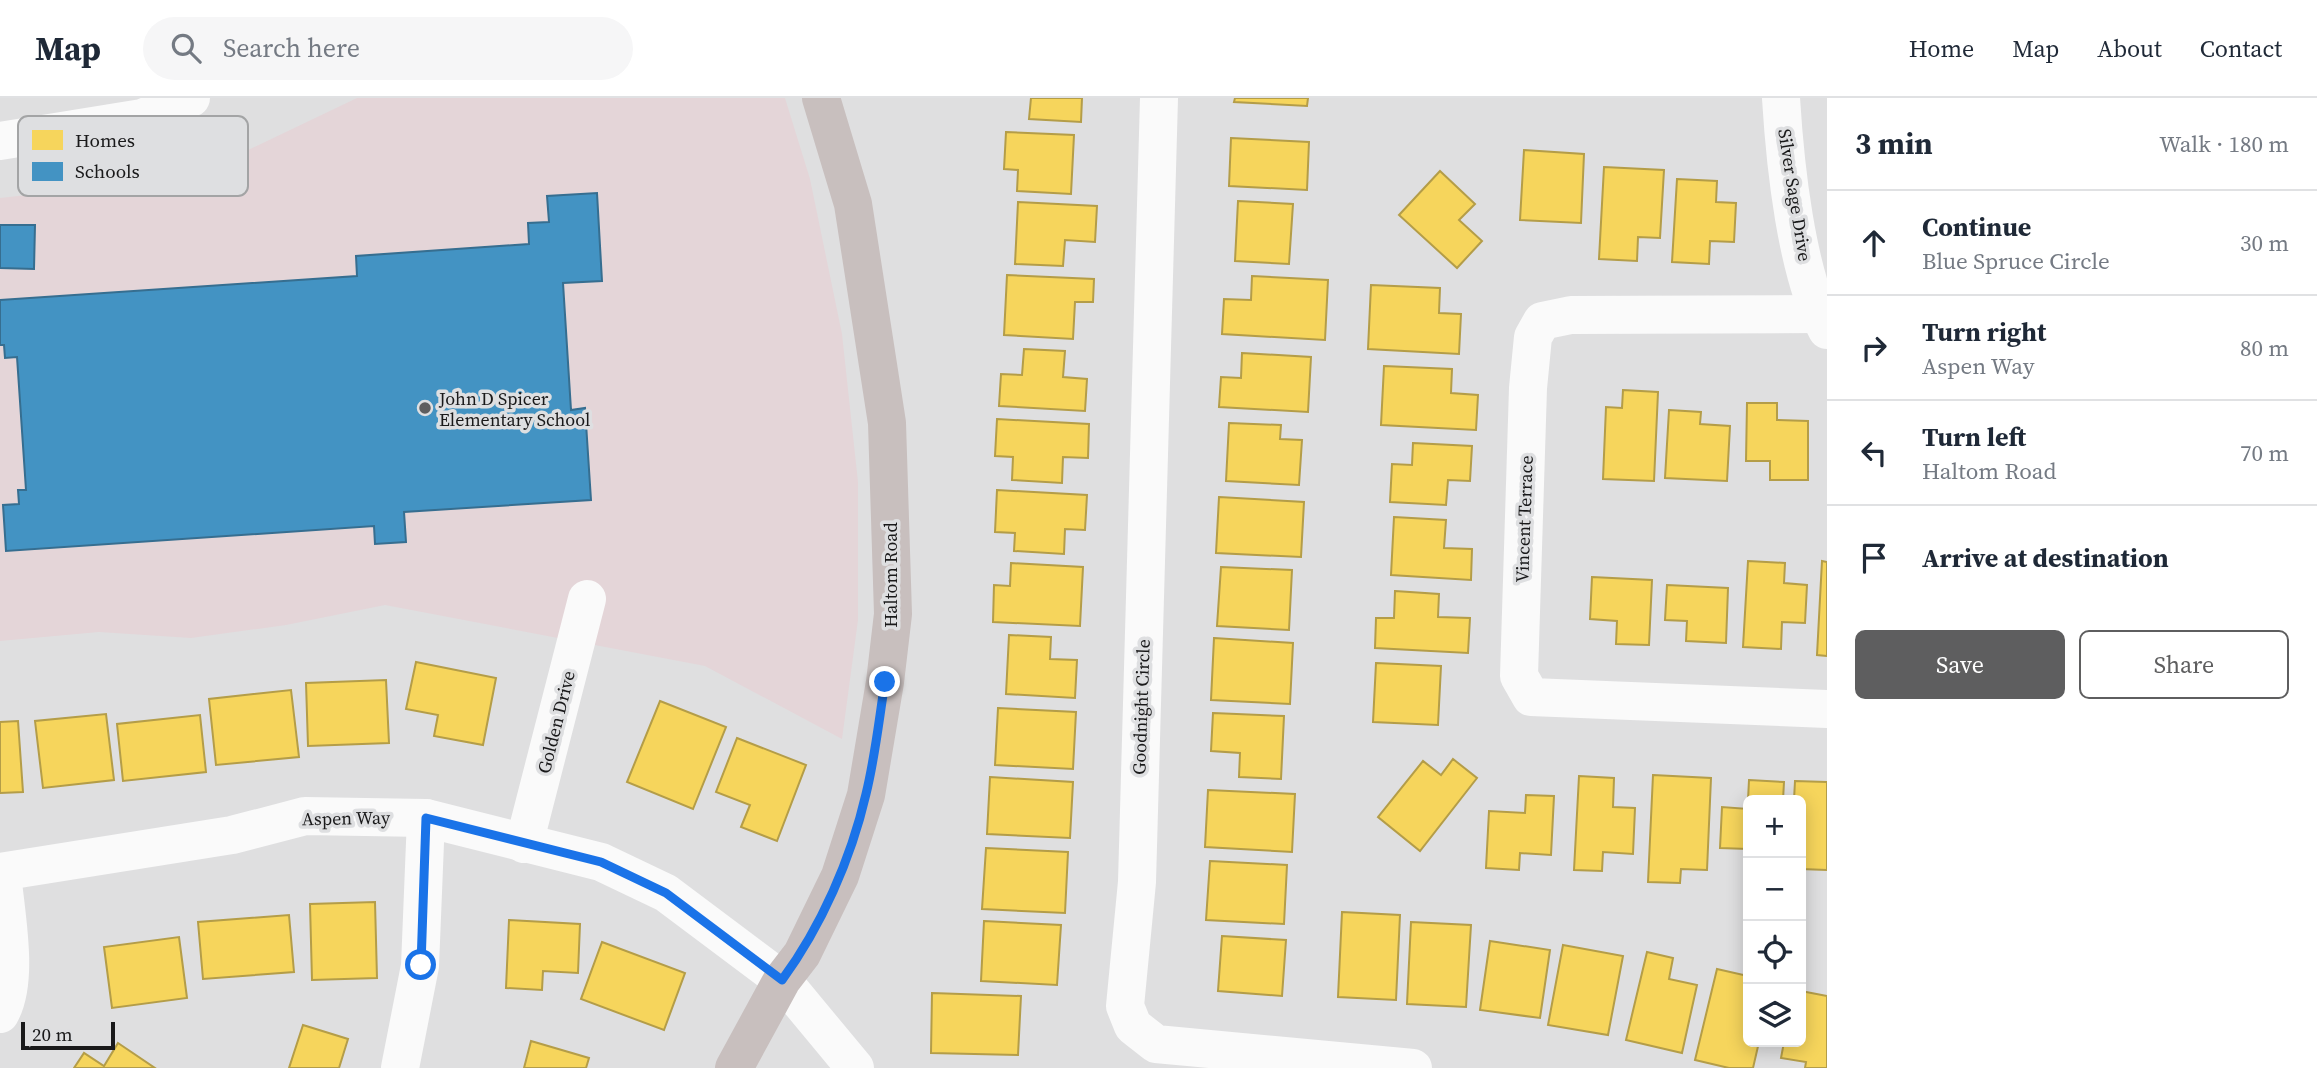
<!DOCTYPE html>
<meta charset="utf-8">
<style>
body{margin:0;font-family:"Source Serif 4",serif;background:#f6f6f7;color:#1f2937}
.controls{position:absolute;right:21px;bottom:21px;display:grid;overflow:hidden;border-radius:10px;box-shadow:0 4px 18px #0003}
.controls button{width:63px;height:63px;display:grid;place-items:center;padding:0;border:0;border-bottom:2px solid #e0e1e3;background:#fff;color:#1f2937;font:35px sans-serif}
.scale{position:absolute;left:21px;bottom:18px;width:94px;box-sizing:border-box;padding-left:7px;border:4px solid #19191a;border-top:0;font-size:19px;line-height:24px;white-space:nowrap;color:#19191a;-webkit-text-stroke:5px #dedfe1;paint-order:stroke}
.stop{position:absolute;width:21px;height:21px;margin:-16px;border:5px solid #1a73e8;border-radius:50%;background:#fff}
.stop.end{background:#1a73e8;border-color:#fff;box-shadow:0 2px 7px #0008}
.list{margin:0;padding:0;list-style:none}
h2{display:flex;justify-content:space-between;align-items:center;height:91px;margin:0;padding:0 28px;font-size:30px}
h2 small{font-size:23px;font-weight:400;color:#747a83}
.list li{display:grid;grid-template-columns:46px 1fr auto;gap:21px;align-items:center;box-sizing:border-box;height:105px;padding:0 28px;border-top:2px solid #e0e1e3}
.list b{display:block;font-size:26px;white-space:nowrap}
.list p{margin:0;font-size:23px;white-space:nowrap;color:#747a83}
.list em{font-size:23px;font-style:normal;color:#747a83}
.actions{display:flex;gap:14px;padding:21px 28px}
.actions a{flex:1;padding:16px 0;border:2px solid #5e5e5f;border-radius:10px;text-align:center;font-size:24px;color:#5e5e5f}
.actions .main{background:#5e5e5f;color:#fff}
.icon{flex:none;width:38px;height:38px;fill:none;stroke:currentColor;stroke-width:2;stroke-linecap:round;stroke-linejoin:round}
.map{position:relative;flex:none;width:1827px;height:970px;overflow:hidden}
header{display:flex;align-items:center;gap:42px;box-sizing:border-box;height:98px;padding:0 35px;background:#fff;border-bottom:2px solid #e0e1e3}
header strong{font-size:33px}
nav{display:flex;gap:38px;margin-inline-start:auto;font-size:24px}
.search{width:490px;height:63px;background:#f6f6f7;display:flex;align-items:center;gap:18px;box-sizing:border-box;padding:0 24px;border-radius:38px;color:#747a83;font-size:26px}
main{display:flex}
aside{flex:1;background:#fff}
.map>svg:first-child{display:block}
.education{fill:#e4d5d8}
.homes{fill:#f6d55c;stroke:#b49d48;stroke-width:2}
.schools{fill:#4393c3;stroke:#366e90;stroke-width:2}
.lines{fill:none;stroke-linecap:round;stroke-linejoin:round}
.minor{stroke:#fafafa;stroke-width:38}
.major{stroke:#c8bfbe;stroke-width:38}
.route{stroke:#1a73e8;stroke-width:9}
.poi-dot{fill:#5e5e5f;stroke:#dedfe1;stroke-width:2.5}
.labels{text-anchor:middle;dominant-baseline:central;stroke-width:7;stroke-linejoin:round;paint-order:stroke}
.street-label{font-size:18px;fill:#19191a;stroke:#dedfe1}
.poi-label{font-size:18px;fill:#19191a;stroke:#dedfe1;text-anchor:start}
.key{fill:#dedfe1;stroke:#a3a4a5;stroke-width:2}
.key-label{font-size:19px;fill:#19191a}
</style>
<header>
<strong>Map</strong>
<div class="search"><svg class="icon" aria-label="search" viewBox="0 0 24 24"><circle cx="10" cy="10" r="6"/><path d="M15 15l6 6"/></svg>Search here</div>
<nav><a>Home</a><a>Map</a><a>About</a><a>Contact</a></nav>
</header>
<main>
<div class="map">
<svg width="1827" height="970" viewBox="0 0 1827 970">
<rect width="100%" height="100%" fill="#dfdfe0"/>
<!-- education -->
<polygon class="education" points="357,0 785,0 810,81 842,236 858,384 858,522 842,641 705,568 385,507 286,527 191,540 99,534 0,543 0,100 126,86 248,52"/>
<!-- homes -->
<g class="homes">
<polygon points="1031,0 1082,0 1081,24 1029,21"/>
<polygon points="1235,0 1308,0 1307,8 1234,4"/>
<polygon points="1006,34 1074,37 1071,96 1017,93 1018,72 1004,71"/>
<polygon points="1231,40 1309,44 1307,92 1229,88"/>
<polygon points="1524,52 1584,56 1581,125 1520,122"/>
<polygon points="1604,69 1664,72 1660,140 1638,139 1637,163 1599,161"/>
<polygon points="1440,73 1475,106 1459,122 1482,143 1457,170 1399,117"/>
<polygon points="1677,81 1717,83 1716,104 1736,105 1734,144 1710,143 1709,166 1672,164"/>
<polygon points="1238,103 1293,106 1289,166 1235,163"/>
<polygon points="1018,104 1097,108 1095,144 1065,142 1063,168 1015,166"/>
<polygon points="1007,177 1094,181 1093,204 1075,204 1073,241 1004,237"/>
<polygon points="1252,178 1328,182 1325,242 1222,236 1224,201 1251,202"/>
<polygon points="1371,187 1440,190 1439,215 1461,216 1459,256 1368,251"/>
<polygon points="1024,251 1065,253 1063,279 1087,281 1085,313 999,308 1001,276 1022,277"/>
<polygon points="1242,255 1311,259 1308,314 1219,309 1221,279 1241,280"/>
<polygon points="1384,268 1452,271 1451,295 1478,297 1476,332 1381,327"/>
<polygon points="1623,292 1658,294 1654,383 1603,381 1606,309 1622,310"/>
<polygon points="1747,305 1777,305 1777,322 1808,323 1808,382 1770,382 1770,363 1746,363"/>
<polygon points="1669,312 1701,314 1700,326 1730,328 1727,383 1665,380"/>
<polygon points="997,321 1089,326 1088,360 1063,359 1062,385 1012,382 1013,359 995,358"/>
<polygon points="1229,325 1281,327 1280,341 1302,342 1299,387 1226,383"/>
<polygon points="1413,345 1472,348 1470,383 1448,382 1446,407 1390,404 1392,366 1412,367"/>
<polygon points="997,392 1087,397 1085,432 1065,431 1064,456 1014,453 1015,435 995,434"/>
<polygon points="1219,399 1304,404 1301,459 1216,455"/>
<polygon points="1394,419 1446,422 1444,450 1472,451 1471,482 1391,477"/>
<polygon points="1748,463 1785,465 1784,485 1807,487 1805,525 1782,524 1781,551 1743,549"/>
<polygon points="1822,463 1827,464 1827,558 1817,557"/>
<polygon points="1011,465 1083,469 1080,528 993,524 994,487 1010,488"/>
<polygon points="1221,469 1292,472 1289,532 1217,528"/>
<polygon points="1592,479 1652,482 1649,547 1616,546 1617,523 1590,521"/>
<polygon points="1667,487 1728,490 1726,545 1686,543 1687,523 1665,522"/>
<polygon points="1395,493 1439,496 1438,519 1470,520 1468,555 1375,550 1376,520 1394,520"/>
<polygon points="1009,537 1051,539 1050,561 1077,562 1075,600 1006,596"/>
<polygon points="1214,540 1293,545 1290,606 1211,602"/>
<polygon points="416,564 496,580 483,647 434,638 438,617 406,611"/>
<polygon points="1376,565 1441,568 1438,627 1373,624"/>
<polygon points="386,582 389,645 308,648 306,585"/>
<polygon points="291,592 299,659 216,667 209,601"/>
<polygon points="660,603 726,629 693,711 627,684"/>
<polygon points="998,610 1076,614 1073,671 995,667"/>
<polygon points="1213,615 1284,618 1281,681 1239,679 1240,655 1211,653"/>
<polygon points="106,616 114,682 43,690 35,623"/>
<polygon points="200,617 206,674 123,683 117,626"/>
<polygon points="18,623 23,694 0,695 0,624"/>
<polygon points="737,640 806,667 777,743 741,729 750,707 716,694"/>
<polygon points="1453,661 1477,680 1420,753 1378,719 1423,663 1441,677"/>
<polygon points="1653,677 1711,680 1707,772 1681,771 1680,785 1648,784"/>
<polygon points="1579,678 1614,680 1613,709 1635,710 1633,756 1603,754 1602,773 1574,772"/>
<polygon points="990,679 1073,684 1070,740 987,736"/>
<polygon points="1749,682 1784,684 1783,702 1748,702"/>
<polygon points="1795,683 1827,684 1827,772 1801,771 1801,702 1794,702"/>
<polygon points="1208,692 1295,696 1292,754 1205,749"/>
<polygon points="1526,697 1554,698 1551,757 1520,755 1519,772 1486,770 1489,713 1525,715"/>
<polygon points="1748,703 1748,751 1720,750 1722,709 1748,711"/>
<polygon points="986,750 1068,754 1065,815 982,811"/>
<polygon points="1210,763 1287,767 1284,826 1206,822"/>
<polygon points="375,804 377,880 312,882 310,806"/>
<polygon points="1342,814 1400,817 1396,902 1338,899"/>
<polygon points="289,817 294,874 203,881 198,824"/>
<polygon points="509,822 580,826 578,875 543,873 542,892 506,890"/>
<polygon points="984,823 1061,827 1057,887 981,883"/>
<polygon points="1411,824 1471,827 1466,909 1407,906"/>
<polygon points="1222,838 1286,842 1282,898 1218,893"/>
<polygon points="179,839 187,900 112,910 104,849"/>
<polygon points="1490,843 1550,852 1540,920 1480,912"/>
<polygon points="602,844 685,875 664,932 581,901"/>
<polygon points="1563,847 1623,858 1608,937 1548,927"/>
<polygon points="1647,854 1673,860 1669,881 1697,887 1682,955 1626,942"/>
<polygon points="1717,871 1748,878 1748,944 1759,944 1753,970 1729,970 1695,962"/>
<polygon points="1801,893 1827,898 1827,970 1805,970 1806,964 1781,960 1784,944 1801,944"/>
<polygon points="932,895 1021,898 1018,957 931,955"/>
<polygon points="303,927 348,941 339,970 289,970"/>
<polygon points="531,943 589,960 586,970 524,970"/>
<polygon points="118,945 155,970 74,970 84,955 104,968"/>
</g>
<!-- schools -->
<g class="schools">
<polygon points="597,95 602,183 563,185 571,312 585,310 591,402 404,414 406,444 375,446 374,428 6,453 3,407 19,406 18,392 26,392 17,259 5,260 4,247 0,247 0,202 357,178 356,158 529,146 528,125 549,124 547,98"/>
<polygon points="0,127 35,127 34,171 0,170"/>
</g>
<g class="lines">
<!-- minor -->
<g class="minor">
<polyline points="1159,0 1137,784 1125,908 1133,928 1156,946 1413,970"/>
<path d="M1781 0C1785 66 1796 174 1827 232"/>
<polyline points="0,43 142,20 191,0"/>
<polyline points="1818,216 1571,217 1542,223 1533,239 1528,290 1519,578 1531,599 1827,611"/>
<polyline points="524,746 587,501"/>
<polyline points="0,774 232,737 305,718 426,720 601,764 666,795 782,882 855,970"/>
<path d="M0 916C20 882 5 813 2 774"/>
<polyline points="400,970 420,868 426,720"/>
</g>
<!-- major -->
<polyline class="major" points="734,970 782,882 802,856 840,778 866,697 885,584 893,516 887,325 853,106 821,0"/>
</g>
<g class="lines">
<!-- route -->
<path class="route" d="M421 867 426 720 601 764 666 795 782 882C821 829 851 761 866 696 875 660 879 621 885 584"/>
</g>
<!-- markers -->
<circle class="poi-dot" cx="425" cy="310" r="7"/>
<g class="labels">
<!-- street labels -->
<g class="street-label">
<text transform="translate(1795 97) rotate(81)">Silver Sage Drive</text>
<text transform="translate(1524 421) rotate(-88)">Vincent Terrace</text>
<text transform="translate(890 477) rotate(-90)">Haltom Road</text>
<text transform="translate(1141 609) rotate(-88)">Goodnight Circle</text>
<text transform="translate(556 624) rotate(-76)">Golden Drive</text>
<text transform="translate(346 720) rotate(-1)">Aspen Way</text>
</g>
<!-- poi labels -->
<g class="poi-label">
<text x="439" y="300">John D Spicer<tspan x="439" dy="21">Elementary School</tspan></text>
</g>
</g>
<!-- legend -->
<rect x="18" y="18" width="230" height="80" rx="10" class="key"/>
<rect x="32" y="32" width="31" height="20" fill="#f6d55c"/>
<rect x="32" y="64" width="31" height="19" fill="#4393c3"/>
<g class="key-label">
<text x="75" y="49">Homes</text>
<text x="75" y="80">Schools</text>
</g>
</svg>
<div class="controls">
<button>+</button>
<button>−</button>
<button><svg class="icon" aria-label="locate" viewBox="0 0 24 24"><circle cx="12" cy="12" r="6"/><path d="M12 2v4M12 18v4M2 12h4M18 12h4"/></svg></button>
<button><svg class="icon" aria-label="layers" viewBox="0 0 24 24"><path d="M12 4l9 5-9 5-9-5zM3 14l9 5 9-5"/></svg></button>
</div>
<div class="scale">20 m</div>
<div class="stop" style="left:421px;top:867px"></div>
<div class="stop end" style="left:885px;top:584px"></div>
</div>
<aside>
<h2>3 min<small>Walk · 180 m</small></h2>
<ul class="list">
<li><svg class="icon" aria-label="ahead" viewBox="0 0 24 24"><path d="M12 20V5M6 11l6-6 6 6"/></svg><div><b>Continue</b><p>Blue Spruce Circle</p></div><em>30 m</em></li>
<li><svg class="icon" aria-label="right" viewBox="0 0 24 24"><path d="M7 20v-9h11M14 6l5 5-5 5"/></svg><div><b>Turn right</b><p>Aspen Way</p></div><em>80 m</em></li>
<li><svg class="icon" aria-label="left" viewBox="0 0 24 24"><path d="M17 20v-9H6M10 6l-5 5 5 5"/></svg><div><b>Turn left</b><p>Haltom Road</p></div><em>70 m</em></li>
<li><svg class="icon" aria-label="arrive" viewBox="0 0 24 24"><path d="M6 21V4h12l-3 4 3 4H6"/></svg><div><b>Arrive at destination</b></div></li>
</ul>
<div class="actions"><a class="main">Save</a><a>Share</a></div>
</aside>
</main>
